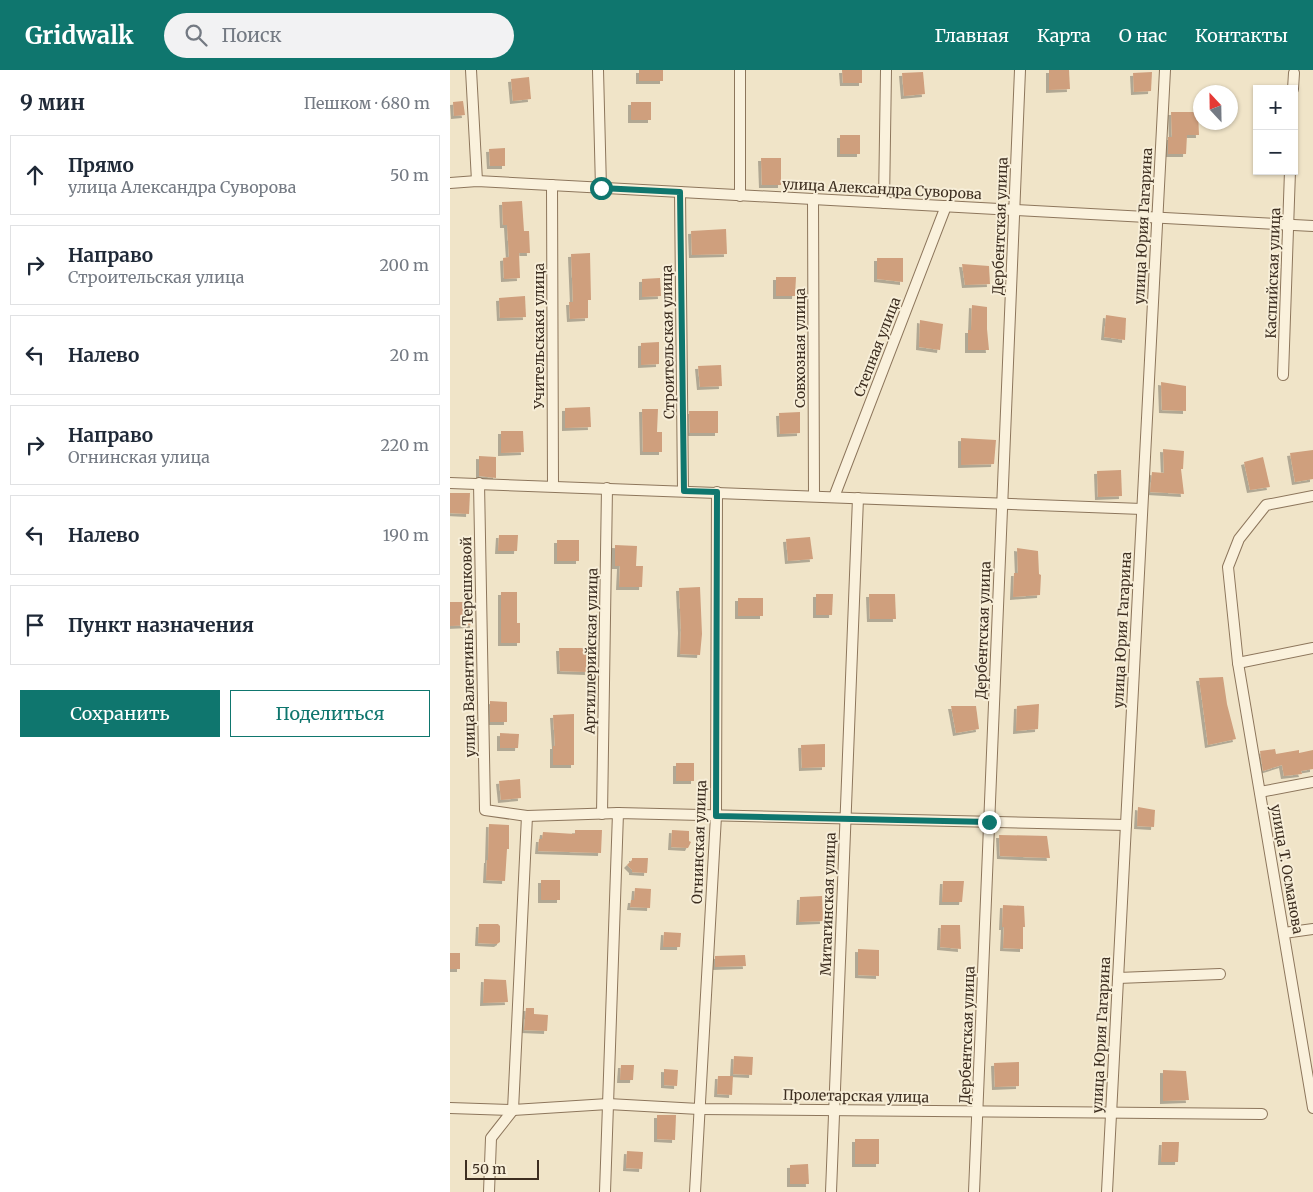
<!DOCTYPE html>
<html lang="ru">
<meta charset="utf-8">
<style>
body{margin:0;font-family:Merriweather,serif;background:#f2f2f3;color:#1f2937}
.controls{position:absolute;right:15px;top:15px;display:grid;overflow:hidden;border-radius:0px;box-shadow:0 1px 4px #0004}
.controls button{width:45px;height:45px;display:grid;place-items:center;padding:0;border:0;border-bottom:1px solid #e0e1e3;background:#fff;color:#1f2937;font:25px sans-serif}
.compass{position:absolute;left:743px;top:15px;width:45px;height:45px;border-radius:50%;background:#fff;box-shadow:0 1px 4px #0004;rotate:338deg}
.scale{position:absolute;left:15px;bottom:12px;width:74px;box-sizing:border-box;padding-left:5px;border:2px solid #3d2e20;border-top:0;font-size:14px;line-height:18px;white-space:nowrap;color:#3d2e20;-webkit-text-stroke:4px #f7eed8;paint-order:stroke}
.stop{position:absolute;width:15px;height:15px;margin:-11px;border:4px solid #0f766e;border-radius:50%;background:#fff}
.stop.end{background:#0f766e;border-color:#fff;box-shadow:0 1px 5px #0008}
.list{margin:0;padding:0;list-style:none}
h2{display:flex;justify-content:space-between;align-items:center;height:65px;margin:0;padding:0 20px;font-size:21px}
h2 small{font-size:16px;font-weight:400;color:#747a83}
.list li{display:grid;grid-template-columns:32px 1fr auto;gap:15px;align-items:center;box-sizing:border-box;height:80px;margin:0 10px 10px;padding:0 10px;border:1px solid #e0e1e3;border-radius:0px}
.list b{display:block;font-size:19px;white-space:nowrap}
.list p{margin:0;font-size:16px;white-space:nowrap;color:#747a83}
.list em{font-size:16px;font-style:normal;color:#747a83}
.actions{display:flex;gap:10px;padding:15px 20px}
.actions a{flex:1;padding:11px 0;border:1px solid #0f766e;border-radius:0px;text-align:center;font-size:18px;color:#0f766e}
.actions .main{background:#0f766e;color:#fff}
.icon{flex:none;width:28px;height:28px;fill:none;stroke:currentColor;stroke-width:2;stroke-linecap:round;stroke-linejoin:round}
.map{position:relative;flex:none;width:863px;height:1122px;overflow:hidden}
header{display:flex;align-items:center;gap:30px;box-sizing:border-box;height:70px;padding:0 25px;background:#0f766e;color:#fff}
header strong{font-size:24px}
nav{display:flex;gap:28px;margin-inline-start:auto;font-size:18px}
.search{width:350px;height:45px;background:#f2f2f3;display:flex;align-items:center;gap:12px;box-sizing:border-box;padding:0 18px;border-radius:28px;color:#747a83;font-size:19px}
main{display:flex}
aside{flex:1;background:#fff}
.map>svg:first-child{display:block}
.building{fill:#cf9f7d;filter:url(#shadow)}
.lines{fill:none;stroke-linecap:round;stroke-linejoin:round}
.minor-casing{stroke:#8d765c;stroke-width:12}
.minor{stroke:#faf1dc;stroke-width:10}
.route{stroke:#0f766e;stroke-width:6}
.labels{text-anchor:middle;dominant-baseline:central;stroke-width:4;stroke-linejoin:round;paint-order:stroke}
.street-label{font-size:14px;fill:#3d2e20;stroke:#f7eed8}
</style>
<header>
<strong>Gridwalk</strong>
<div class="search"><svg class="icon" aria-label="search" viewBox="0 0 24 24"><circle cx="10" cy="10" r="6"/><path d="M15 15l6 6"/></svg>Поиск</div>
<nav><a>Главная</a><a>Карта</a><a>О нас</a><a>Контакты</a></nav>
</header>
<main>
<aside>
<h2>9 мин<small>Пешком · 680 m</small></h2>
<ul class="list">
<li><svg class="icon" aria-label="ahead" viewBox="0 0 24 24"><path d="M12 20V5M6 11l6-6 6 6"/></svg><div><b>Прямо</b><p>улица Александра Суворова</p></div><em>50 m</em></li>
<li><svg class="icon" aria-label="right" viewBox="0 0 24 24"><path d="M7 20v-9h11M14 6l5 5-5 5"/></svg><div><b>Направо</b><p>Строительская улица</p></div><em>200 m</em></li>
<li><svg class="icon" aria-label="left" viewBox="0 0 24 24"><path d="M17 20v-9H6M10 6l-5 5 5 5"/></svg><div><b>Налево</b></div><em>20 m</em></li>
<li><svg class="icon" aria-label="right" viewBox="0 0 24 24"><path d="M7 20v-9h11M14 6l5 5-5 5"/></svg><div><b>Направо</b><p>Огнинская улица</p></div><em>220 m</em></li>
<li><svg class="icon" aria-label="left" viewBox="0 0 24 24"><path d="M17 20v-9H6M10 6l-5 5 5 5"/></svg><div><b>Налево</b></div><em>190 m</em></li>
<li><svg class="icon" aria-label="arrive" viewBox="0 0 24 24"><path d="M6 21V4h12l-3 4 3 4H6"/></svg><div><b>Пункт назначения</b></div></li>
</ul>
<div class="actions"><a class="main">Сохранить</a><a>Поделиться</a></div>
</aside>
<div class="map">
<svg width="863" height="1122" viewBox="0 0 863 1122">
<defs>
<filter id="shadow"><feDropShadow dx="-3" dy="3" stdDeviation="0" flood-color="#0004"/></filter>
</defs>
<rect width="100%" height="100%" fill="#f0e4c8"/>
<!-- building -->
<g class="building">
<rect x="189" y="0" width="24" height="11"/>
<polygon points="392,0 412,0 412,13 393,13"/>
<polygon points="599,0 619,0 620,19 599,20"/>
<polygon points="473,2 475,24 454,26 452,3"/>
<polygon points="702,2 701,21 684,22 683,3"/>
<polygon points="79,7 81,29 63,31 61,9"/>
<polygon points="13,31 15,45 4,46 3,32"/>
<rect x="181" y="32" width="20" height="18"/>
<polygon points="721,42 748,42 749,65 737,65 736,84 718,84 718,67 722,67"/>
<rect x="390" y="65" width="20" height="19"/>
<polygon points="55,78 55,96 40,96 39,79"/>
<polygon points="311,88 331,88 331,115 312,115"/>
<polygon points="72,131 74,161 79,161 80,183 69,183 70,208 54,209 53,188 59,187 57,155 53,155 52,132"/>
<polygon points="276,159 277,184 242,185 241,161"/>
<polygon points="140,183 141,230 138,230 138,248 120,249 119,232 123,232 121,184"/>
<polygon points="427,188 453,188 453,212 427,209"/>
<polygon points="512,194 539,196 540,214 515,215"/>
<polygon points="326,207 346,207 345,226 326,226"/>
<polygon points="210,208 211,226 192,227 192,209"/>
<polygon points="75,226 76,247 50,248 49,228"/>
<polygon points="522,235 537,237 537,259 539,280 518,280 518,260 521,260"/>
<polygon points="656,245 676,248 675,270 654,267"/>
<polygon points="470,250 493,254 490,280 469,277"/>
<polygon points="209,272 209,294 191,295 191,273"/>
<polygon points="271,295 272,316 250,317 248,296"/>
<polygon points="711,312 736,316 736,341 712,340"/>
<polygon points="140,337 141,357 115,358 115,338"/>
<polygon points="192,339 208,339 207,362 212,362 212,382 193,382"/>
<polygon points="239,341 268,341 268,363 240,363"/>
<polygon points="350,342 350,363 330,364 329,343"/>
<polygon points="51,361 73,361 74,382 51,383"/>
<polygon points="511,368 546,370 544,394 511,395"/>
<polygon points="713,379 734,381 733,399 731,399 734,424 700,422 702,402 714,403"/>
<polygon points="863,380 863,409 845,412 840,383"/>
<polygon points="29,386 46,387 46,408 29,406"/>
<polygon points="813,387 820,417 800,420 794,392"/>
<polygon points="671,400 672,426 648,427 647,401"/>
<polygon points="0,423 20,423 19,444 0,443"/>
<polygon points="49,465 68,465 67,481 48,481"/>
<polygon points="360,467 363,489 338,491 336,469"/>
<rect x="107" y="470" width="22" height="21"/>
<polygon points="165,475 187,476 186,496 193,496 192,517 169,517 170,496 165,496"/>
<polygon points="567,478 588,481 589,504 591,505 590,525 563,527 564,503 568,503"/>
<polygon points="250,517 252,564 250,585 230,584 231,560 229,518"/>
<polygon points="51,522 67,522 67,553 70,553 70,573 51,573"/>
<polygon points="366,524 383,524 382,545 366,545"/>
<polygon points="419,524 445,524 446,549 420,549"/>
<rect x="288" y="528" width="25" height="18"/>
<polygon points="0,532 22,532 23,555 0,556"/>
<polygon points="109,578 137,578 138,602 110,601"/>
<polygon points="773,607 777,634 786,669 758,675 749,608"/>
<polygon points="40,631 57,632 57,652 40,652"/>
<polygon points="589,634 588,659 566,661 567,636"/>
<polygon points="501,636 526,636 529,659 506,663"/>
<polygon points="124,644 124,695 103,695 103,676 105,676 103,645"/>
<polygon points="50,663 69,664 68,678 50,678"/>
<polygon points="375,674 375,697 352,698 351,675"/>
<polygon points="825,679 826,684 849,680 849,683 863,680 863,699 851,701 852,704 834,706 832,695 813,701 810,681"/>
<rect x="226" y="693" width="18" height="18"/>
<polygon points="70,709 71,728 51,730 49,711"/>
<polygon points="688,737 705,740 704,757 687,756"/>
<polygon points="39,754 59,755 59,779 57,779 55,811 36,810 37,790 38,790"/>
<polygon points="125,760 152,760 151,783 88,781 89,769 92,769 93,762 125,764"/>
<polygon points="222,760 239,761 239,771 241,772 238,778 221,777"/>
<polygon points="549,765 597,766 600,788 550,786"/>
<polygon points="182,788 198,788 197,803 182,802 182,800 177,795 182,790"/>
<rect x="91" y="810" width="19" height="20"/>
<polygon points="493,811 514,811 512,832 492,832"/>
<polygon points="185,818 201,819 200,838 180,837 181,830 184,830"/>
<polygon points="372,826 373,851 349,852 350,827"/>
<polygon points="553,835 574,836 575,857 573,857 573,879 553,878 554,857 552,857"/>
<polygon points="29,854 48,854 50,856 50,872 47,874 28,873"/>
<polygon points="491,855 510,855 511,879 490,877"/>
<polygon points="214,862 231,863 230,877 213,877"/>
<polygon points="408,879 429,880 429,906 408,905"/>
<rect x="0" y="883" width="10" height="16"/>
<polygon points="295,885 296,896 265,897 265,886"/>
<polygon points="34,909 56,910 58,932 33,933"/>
<polygon points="76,938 84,938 84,944 98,945 97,961 74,960"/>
<polygon points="284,986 303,987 302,1005 283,1004"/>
<polygon points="569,992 569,1016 545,1017 544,993"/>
<polygon points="171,995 184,995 183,1010 170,1010"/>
<polygon points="214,999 228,1000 227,1016 214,1015"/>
<polygon points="713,1000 736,1001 739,1030 713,1031"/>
<polygon points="268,1006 283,1006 282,1025 267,1024"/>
<polygon points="207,1045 226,1045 225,1070 207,1069"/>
<rect x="405" y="1069" width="24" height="25"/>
<polygon points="712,1072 729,1072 728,1092 711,1092"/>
<polygon points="177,1081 193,1082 192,1099 176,1098"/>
<polygon points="358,1094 359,1114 340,1114 340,1095"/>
</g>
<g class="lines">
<defs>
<g id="minor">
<polyline points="21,0 27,111"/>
<polyline points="148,0 151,118"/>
<polyline points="843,19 844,3"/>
<polyline points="0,113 27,111 863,156"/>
<polyline points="102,115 103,416"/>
<polyline points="230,122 233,421"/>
<polyline points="290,126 290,0"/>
<polyline points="363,129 364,426"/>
<polyline points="434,133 436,0"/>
<polyline points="833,305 840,101"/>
<polyline points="0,413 692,439"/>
<polyline points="29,413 35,740 77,746 168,743 676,755"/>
<polyline points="863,426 816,435 789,469 778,497 788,593 863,1038"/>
<polyline points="384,427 496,136"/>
<polyline points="788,593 863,578"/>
<polyline points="810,722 863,712"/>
<polyline points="152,744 157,418"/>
<polyline points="834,863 863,859"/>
<polyline points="668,908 770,904"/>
<polyline points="0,1038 63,1040 158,1034 249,1039 812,1044"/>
<polyline points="39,1122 41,1068 63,1040 77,746"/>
<polyline points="155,1122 168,743"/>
<polyline points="245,1122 266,746 267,422"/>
<polyline points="381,1122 408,428"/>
<polyline points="524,1122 570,0"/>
<polyline points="657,1122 715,0"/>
</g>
</defs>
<!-- minor casing -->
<use href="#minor" class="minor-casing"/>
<!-- minor -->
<use href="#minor" class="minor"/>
</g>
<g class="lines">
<!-- route -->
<polyline class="route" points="151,118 230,122 234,421 267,422 266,746 539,752"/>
</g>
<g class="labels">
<!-- street labels -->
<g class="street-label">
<text transform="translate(432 119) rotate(3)">улица Александра Суворова</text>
<text transform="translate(550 156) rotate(-88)">Дербентская улица</text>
<text transform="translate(693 156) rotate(-87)">улица Юрия Гагарина</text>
<text transform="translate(823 203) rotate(-88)">Каспийская улица</text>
<text transform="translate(89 266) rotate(-90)">Учительскакя улица</text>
<text transform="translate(218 272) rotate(-91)">Строительская улица</text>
<text transform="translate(427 277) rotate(-69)">Степная улица</text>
<text transform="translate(350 278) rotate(-90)">Совхозная улица</text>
<text transform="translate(533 560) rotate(-88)">Дербентская улица</text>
<text transform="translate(672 560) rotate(-87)">улица Юрия Гагарина</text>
<text transform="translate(18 577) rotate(-91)">улица Валентины Терешковой</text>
<text transform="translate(141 581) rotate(-89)">Артиллерийская улица</text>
<text transform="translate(249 772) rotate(-88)">Огнинская улица</text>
<text transform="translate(837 799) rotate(80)">улица Т. Османова</text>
<text transform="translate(378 834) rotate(-88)">Митагинская улица</text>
<text transform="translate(517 965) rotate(-88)">Дербентская улица</text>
<text transform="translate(651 965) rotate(-87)">улица Юрия Гагарина</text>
<text transform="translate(406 1026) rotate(1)">Пролетарская улица</text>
</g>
</g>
</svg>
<div class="controls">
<button>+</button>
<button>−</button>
</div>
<svg class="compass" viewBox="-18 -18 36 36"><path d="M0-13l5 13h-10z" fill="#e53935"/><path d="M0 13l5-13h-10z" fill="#747a83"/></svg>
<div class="scale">50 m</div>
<div class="stop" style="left:151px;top:118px"></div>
<div class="stop end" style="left:539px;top:752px"></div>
</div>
</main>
